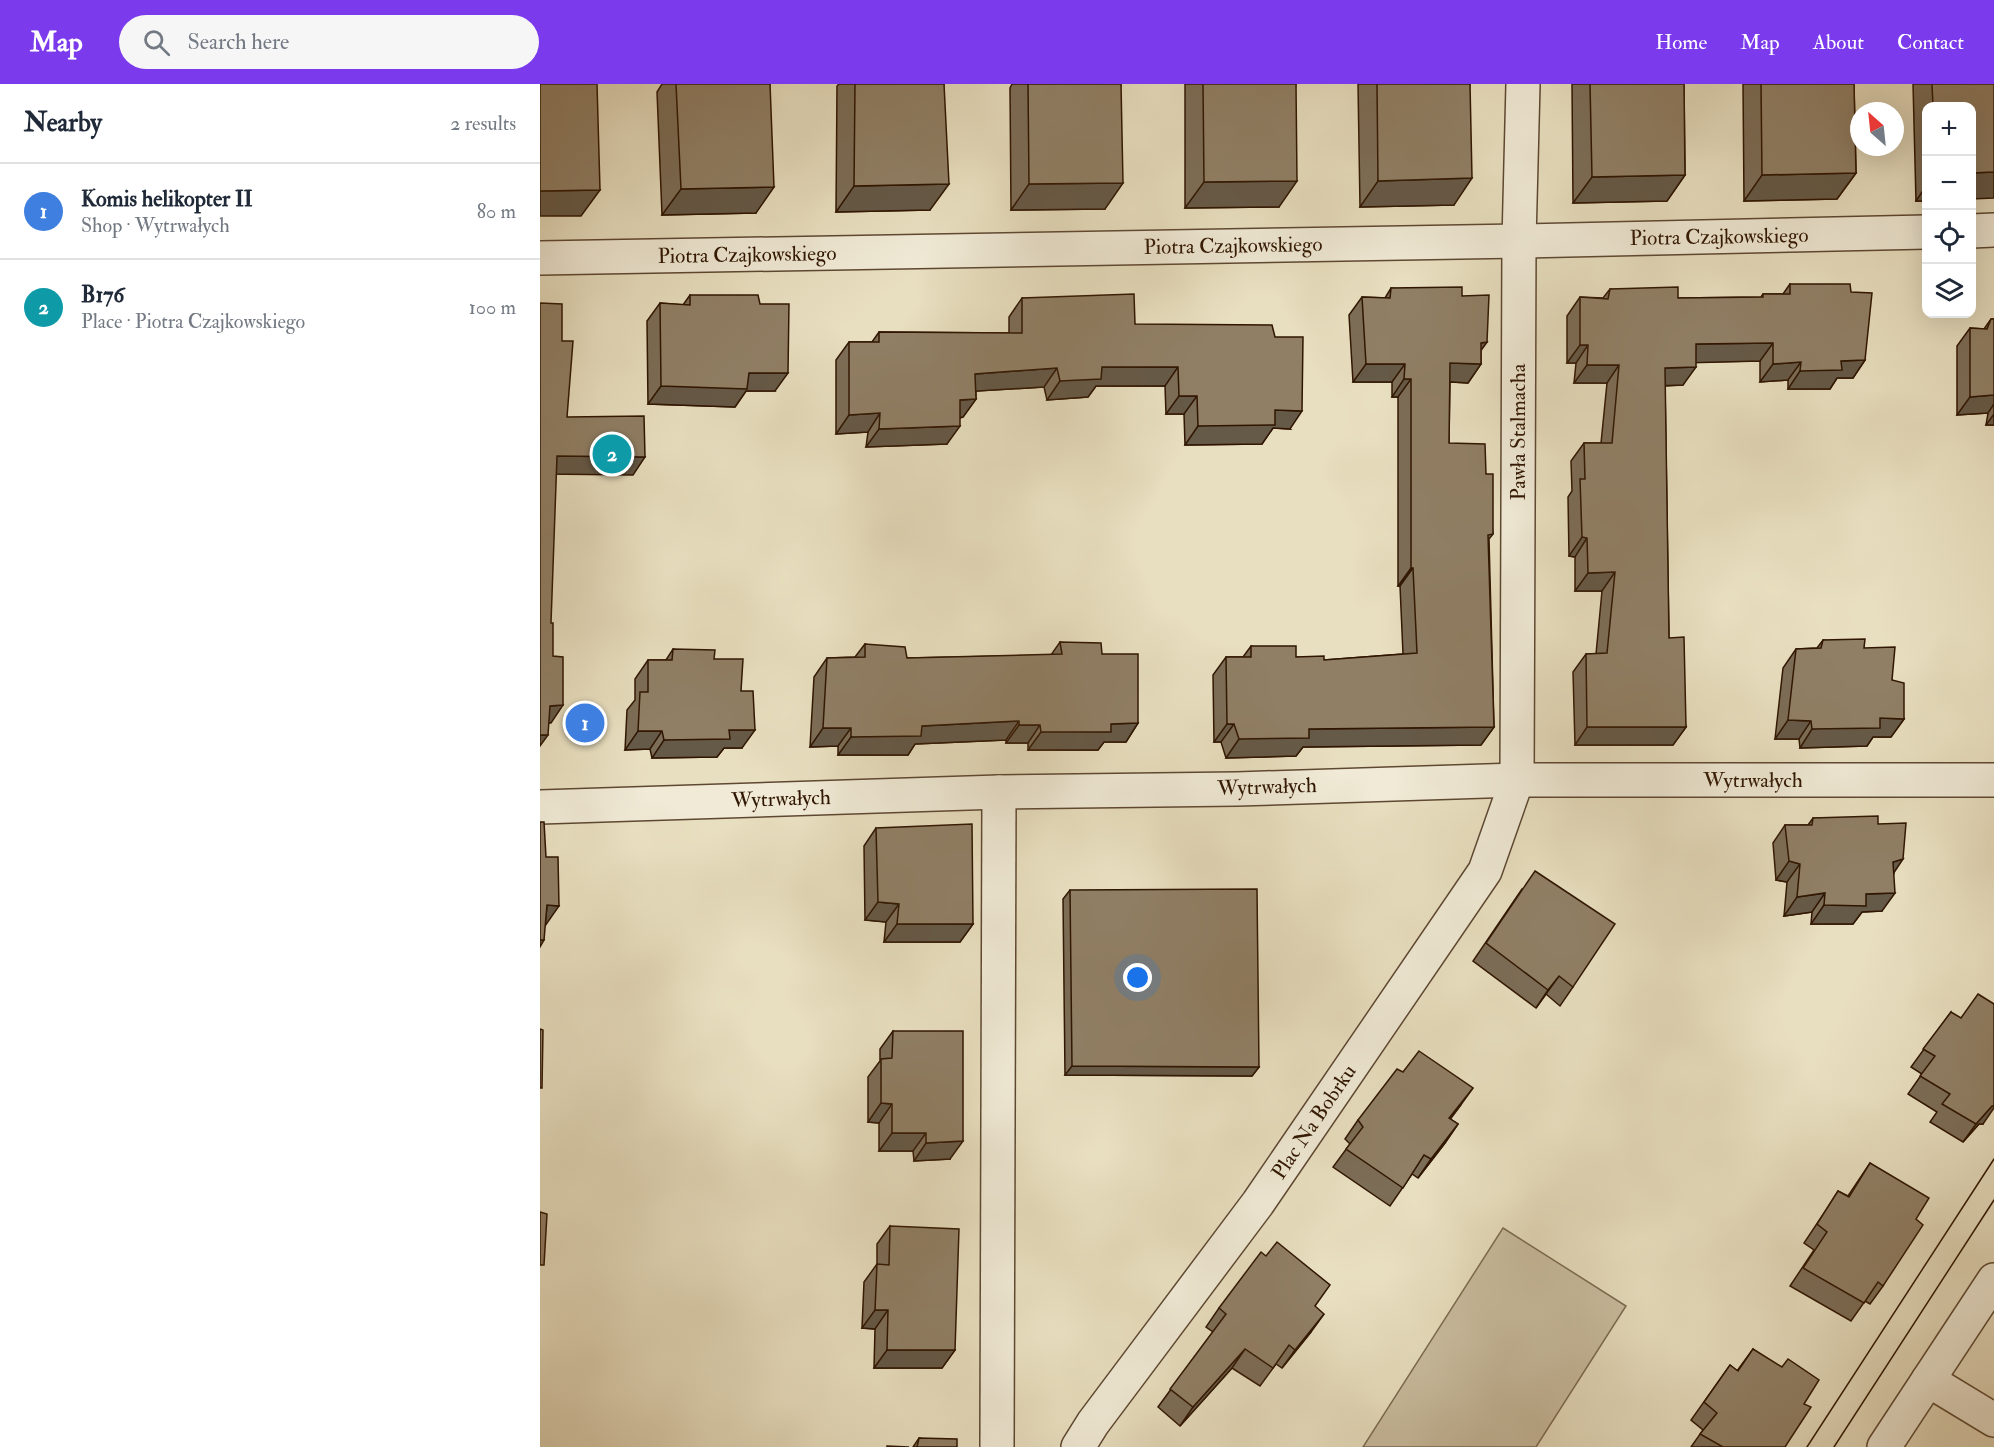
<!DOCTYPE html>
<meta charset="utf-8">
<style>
body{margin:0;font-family:"IM FELL Double Pica",serif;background:#f6f6f7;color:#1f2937}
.controls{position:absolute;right:18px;top:18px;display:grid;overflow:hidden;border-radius:12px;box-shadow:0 6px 24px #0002}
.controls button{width:54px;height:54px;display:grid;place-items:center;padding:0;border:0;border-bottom:2px solid #e0e1e3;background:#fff;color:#1f2937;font:30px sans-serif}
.compass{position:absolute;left:1310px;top:18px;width:54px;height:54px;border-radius:50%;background:#fff;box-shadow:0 6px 24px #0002;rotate:333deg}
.you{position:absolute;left:598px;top:894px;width:21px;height:21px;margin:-15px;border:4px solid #fff;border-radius:50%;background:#1a73e8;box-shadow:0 0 0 9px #1a73e833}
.badge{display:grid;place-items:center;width:39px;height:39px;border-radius:50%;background:#7c3aed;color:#fff;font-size:20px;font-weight:700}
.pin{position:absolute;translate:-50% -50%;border:3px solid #fff;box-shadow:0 2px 6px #0006}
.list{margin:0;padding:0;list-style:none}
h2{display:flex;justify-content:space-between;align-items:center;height:78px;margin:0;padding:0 24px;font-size:26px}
h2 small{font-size:20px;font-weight:400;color:#747a83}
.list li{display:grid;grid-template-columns:39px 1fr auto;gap:18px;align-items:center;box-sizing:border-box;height:96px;padding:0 24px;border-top:2px solid #e0e1e3}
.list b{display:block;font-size:22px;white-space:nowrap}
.list p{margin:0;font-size:20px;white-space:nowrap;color:#747a83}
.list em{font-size:20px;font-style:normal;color:#747a83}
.icon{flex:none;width:33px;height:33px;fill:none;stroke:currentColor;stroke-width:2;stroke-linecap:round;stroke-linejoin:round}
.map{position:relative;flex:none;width:1454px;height:1363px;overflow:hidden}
header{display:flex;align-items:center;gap:36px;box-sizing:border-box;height:84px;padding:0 30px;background:#7c3aed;color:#fff}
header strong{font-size:28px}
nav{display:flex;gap:33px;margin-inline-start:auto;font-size:21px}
.search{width:420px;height:54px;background:#f6f6f7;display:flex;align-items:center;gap:15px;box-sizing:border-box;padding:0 21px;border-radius:33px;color:#747a83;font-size:22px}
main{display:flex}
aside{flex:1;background:#fff}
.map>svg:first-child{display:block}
.green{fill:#c9bda0;stroke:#7c6a51;stroke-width:1.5}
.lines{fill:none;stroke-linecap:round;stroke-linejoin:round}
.minor-casing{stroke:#5e4832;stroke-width:36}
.tertiary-casing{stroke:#5e4832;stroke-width:36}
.minor{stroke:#f0ead6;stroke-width:33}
.tertiary{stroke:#f0ead6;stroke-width:33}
.tram{stroke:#301602;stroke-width:1.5}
.wall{fill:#7c6d57;stroke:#301602;stroke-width:1.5}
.shaded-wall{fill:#655947;stroke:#301602;stroke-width:1.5}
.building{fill:#907f65;stroke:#301602;stroke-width:1.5}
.labels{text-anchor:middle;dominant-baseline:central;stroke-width:4.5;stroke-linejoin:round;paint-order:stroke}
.street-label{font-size:21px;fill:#301602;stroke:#f0ead6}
</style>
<header>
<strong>Map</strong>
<div class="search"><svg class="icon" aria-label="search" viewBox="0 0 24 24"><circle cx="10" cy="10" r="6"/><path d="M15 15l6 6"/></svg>Search here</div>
<nav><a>Home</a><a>Map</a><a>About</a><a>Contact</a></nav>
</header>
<main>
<aside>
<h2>Nearby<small>2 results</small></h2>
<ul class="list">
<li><span class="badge" style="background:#3f7fe0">1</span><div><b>Komis helikopter II</b><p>Shop · Wytrwałych</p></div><em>80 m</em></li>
<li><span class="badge" style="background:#0f9aa8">2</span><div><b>B176</b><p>Place · Piotra Czajkowskiego</p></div><em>100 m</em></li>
</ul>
</aside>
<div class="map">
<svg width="1454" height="1363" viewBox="0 0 1454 1363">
<rect width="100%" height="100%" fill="#e8dfc0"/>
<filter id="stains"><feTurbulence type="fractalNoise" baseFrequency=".00333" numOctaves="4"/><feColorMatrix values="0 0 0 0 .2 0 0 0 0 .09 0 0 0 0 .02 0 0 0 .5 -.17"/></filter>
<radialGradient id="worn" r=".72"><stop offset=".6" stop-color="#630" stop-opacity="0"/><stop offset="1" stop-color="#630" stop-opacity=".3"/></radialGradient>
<!-- green -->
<polygon class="green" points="963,1144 1086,1222 996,1363 823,1363"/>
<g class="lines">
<defs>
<g id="minor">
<polyline points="1432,147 1454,146"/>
<polyline points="0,174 979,157 1386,148"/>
<polyline points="0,723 459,708 697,705 977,696 1454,696"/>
<polyline points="1388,1296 1454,1336"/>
<polyline points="457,1363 459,708"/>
<polyline points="538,1363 553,1339 718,1119 945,787 977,696 979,157 983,0"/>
</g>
<polyline id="tertiary" points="1344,1363 1454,1196"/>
</defs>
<!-- minor casing -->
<use href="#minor" class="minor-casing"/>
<!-- tertiary casing -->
<use href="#tertiary" class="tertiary-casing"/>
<!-- minor -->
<use href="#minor" class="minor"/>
<!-- tertiary -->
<use href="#tertiary" class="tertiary"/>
<!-- tram -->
<g class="tram">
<polyline points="1267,1363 1454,1075"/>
<polyline points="1294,1363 1454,1116"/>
</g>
</g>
<!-- wall -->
<g class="wall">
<polygon points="122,0 230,0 216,129 122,131 117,8"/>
<polygon points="299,0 404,0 390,126 296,128 297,2"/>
<polygon points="472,0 581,0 565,125 471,126 470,4"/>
<polygon points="645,0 756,0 739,123 645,124"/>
<polygon points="818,0 930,0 914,121 820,123"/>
<polygon points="1032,0 1144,0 1145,91 1127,117 1033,119"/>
<polygon points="1203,0 1314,0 1316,89 1297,115 1204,117"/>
<polygon points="1373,0 1454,0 1431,22 1386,22 1386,117 1376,117"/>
<polygon points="1250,200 1325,276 1313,294 1297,294 1290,305 1248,305 1248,296 1220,298 1220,277 1156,278 1143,301 1125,302 1129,554 1146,643 1133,661 1035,661 1033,588 1046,570 1056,570 1062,507 1035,507 1035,473 1029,472 1028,413 1032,407 1031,377 1044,359 1061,359 1067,299 1034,299 1036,279 1027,279 1027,232 1040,213 1063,214 1070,205 1138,214 1221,213 1223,210 1243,210"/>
<polygon points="851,204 922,212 947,258 941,266 941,280 928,299 910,298 909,359 946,390 953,450 949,455 954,643 941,661 763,663 756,672 686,674 681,658 674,658 673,591 686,573 703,573 711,562 756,573 784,576 863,570 860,502 858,502 858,313 852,313 852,298 813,298 809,231 822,213 845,214"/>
<polygon points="150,211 235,307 206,307 195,323 108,320 107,237 120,219 143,221"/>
<polygon points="482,214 595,240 750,345 733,344 722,360 645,361 644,330 626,330 625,302 556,302 548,313 507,316 504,303 436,307 436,315 423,333 420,334 407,360 326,363 328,348 296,350 296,276 309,258 332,258 339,248 469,249 469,233"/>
<polygon points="1451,235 1454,235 1454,341 1446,341 1448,329 1417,331 1417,262 1430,244 1444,245"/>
<polygon points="1283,556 1324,564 1352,596 1364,635 1351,653 1333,653 1327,662 1260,664 1259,655 1235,655 1243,584 1256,565 1277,564"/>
<polygon points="520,558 562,570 598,639 586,658 564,658 558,666 488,666 488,659 466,659 466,656 375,660 368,671 298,671 298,662 270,663 274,593 287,574 315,573 325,560 367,574 511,571"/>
<polygon points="133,565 174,575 201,607 202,664 184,664 177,673 112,674 110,665 85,666 87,626 95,616 95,595 108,576 126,576"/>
<polygon points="1273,734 1338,740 1354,789 1342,827 1322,828 1313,840 1271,840 1272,828 1244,832 1247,798 1236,796 1233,759 1245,741 1268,741"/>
<polygon points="336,744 433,840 420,858 344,858 346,838 325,836 324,762"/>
<polygon points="982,805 1033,903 1020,922 1006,910 996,924 933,877"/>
<polygon points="530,806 719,983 712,992 525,991 523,815"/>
<polygon points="1411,928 1443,1040 1439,1040 1423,1058 1390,1038 1397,1028 1368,1010 1382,990 1371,983"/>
<polygon points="353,947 410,1075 374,1077 373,1067 339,1067 339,1039 328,1038 328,993 340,977 340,965"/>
<polygon points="920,1022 910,1035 918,1040 905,1059 878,1094 872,1090 850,1122 793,1083 810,1060 805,1055 818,1036"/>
<polygon points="1330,1079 1376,1135 1343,1202 1330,1220 1325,1217 1311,1237 1250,1202 1274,1166 1264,1159 1286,1126 1298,1107 1308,1112"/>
<polygon points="350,1142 415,1266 402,1284 334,1284 335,1245 322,1244 324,1198 337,1180 337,1160"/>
<polygon points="775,1222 771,1248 742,1284 736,1280 720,1302 692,1284 640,1342 618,1323 673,1248 666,1243 679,1224"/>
<polygon points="1213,1265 1264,1320 1245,1363 1151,1363 1163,1346 1151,1336 1190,1281 1197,1287"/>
<polygon points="379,1354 417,1363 373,1363"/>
</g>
<!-- shaded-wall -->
<g class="shaded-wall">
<polygon points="1454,88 1454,114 1431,115 1431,89"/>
<polygon points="1316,89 1297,115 1204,117 1222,91"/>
<polygon points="1145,91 1127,117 1033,119 1052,93"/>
<polygon points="932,94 914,121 820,123 838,97"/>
<polygon points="757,97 739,123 645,124 664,98"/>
<polygon points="583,99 565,125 471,126 489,100"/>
<polygon points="409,100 390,126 296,128 314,102"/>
<polygon points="1386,102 1386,117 1376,117"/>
<polygon points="234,103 216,129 122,131 141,105"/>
<polygon points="60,106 41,132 0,132 0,107"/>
<polygon points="947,258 934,276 941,259"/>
<polygon points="1233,259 1220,277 1143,279 1156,260"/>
<polygon points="1040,261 1048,261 1036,279 1027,279"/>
<polygon points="1325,276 1313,294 1297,294 1290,305 1248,305 1260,287 1301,277"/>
<polygon points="1261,278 1248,296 1220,298 1233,280"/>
<polygon points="910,279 941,280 928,299 898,297"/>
<polygon points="826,280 865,280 852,298 813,298"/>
<polygon points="1047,281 1079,281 1067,299 1034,299"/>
<polygon points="562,283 638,283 625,302 556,302 548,313 507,316 520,297"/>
<polygon points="1156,283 1143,301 1112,302 1125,284"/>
<polygon points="517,284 504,303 422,308 435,290"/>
<polygon points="209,289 248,289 235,307 206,307 195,323 108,320 121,302"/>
<polygon points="864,295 871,295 858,313 852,313"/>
<polygon points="1454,311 1454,320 1448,329 1417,331 1430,313"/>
<polygon points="639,312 657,312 644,330 626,330"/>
<polygon points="436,315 423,333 407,335 420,316"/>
<polygon points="735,326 762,327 750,345 733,344 722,360 645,361 658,342"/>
<polygon points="340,329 328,348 296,350 309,331"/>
<polygon points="1454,330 1454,341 1446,341"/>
<polygon points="420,342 407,360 326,363 339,345"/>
<polygon points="17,372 105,373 93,391 4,390"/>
<polygon points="1042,453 1047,454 1035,473 1029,472"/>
<polygon points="871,484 873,484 860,502 858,502"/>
<polygon points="1075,488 1062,507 1035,507 1048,489"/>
<polygon points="23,621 11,639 0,639 10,622"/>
<polygon points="1340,634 1364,635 1351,653 1333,653 1327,662 1260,664 1272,645"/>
<polygon points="1248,636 1271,637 1259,655 1235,655"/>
<polygon points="479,637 466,656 375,660 368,671 298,671 311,653 382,642"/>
<polygon points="598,639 586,658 564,658 558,666 488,666 501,648 571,640"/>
<polygon points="687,640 694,640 681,658 674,658"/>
<polygon points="479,641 500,641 488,659 466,659"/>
<polygon points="954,643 941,661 763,663 756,672 686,674 699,655 769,645"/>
<polygon points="1047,643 1146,643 1133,661 1035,661"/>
<polygon points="283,644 311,644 298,662 270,663"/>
<polygon points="189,646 215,646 202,664 184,664 177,673 112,674 124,656"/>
<polygon points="98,647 122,647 110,665 85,666"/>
<polygon points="0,651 8,651 0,662"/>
<polygon points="1363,775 1351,793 1353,778"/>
<polygon points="1249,777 1260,780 1247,798 1236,796"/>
<polygon points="1285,809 1272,828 1244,832 1257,813"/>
<polygon points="1355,809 1342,827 1322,828 1313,840 1271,840 1284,821 1326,810"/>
<polygon points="338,818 359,820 346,838 325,836"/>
<polygon points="7,821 19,822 5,842"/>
<polygon points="357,840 433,840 420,858 344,858"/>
<polygon points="0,856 4,856 0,863"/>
<polygon points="1019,892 1006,910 996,924 1008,906"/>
<polygon points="532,982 719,983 712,992 525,991"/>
<polygon points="933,1004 920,1022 897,1053 909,1034"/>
<polygon points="341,1019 352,1020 339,1039 328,1038"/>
<polygon points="1452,1022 1454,1022 1454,1024 1443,1040 1439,1040 1423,1058 1436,1040"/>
<polygon points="918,1040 905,1059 878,1094 891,1075"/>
<polygon points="352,1049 386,1049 373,1067 339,1067"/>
<polygon points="423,1057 410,1075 374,1077 386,1059"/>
<polygon points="335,1226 348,1226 335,1245 322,1244"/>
<polygon points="784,1230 771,1248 742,1284 755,1266"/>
<polygon points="705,1265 692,1284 640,1342 653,1323"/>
<polygon points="347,1266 415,1266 402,1284 334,1284"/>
</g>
<!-- building -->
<g class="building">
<polygon points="0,0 57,0 60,106 0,107"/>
<polygon points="136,0 230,0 234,103 141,105"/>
<polygon points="315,0 404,0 409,100 314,102"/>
<polygon points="488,0 581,0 583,99 489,100"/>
<polygon points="663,0 756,0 757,97 664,98"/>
<polygon points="837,0 930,0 932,94 838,97"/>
<polygon points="1050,0 1144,0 1145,91 1052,93"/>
<polygon points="1221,0 1314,0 1316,89 1222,91"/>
<polygon points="1392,0 1454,0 1454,88 1431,89 1431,22 1393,22"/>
<polygon points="1250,200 1310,200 1311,208 1332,209 1325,276 1301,277 1302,286 1260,287 1261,278 1233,280 1233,259 1156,260 1156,283 1125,284 1129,554 1144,553 1146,643 1047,643 1046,570 1067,569 1075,488 1048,489 1047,454 1042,453 1040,395 1045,395 1044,359 1072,359 1079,281 1047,281 1048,261 1040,261 1040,213 1068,215 1070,205 1138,203 1138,214 1223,213 1223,210 1250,210"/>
<polygon points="922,203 922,212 949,211 947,258 941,259 941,280 910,279 909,359 945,360 946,390 953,390 953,450 948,451 954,643 769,645 769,654 699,655 694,640 687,640 686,573 711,573 711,562 756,562 756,573 784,572 784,576 877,569 873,484 871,484 871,295 864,295 865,280 826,280 822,213 850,214 851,204"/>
<polygon points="594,210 595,240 732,241 735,253 763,253 762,327 735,326 735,341 658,342 657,312 639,312 638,283 562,283 561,295 520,297 517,284 435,290 436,315 420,316 420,342 339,345 340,329 309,331 309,258 339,258 339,248 482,249 482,214"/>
<polygon points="150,211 218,211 220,220 249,220 248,289 209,289 207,305 121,302 120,219 150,221"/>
<polygon points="0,219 22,220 22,257 33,257 27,333 104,332 105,373 17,372 11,539 13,539 13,572 23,573 23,621 10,622 8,651 0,651"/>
<polygon points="1451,235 1454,235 1454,311 1430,313 1430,244 1447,245"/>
<polygon points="1325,555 1324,564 1355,563 1352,596 1364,599 1364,635 1340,634 1340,644 1272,645 1271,637 1248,636 1256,565 1281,564 1283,556"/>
<polygon points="520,558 561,559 562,570 598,570 598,639 571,640 571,648 501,648 500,641 479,641 479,637 382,642 381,652 311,653 311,644 283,644 287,574 325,573 325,560 365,563 367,574 522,570"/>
<polygon points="133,565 175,566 174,575 203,575 201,607 213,607 215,646 189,646 190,655 124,656 122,647 98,647 100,608 108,608 108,576 132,576"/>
<polygon points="1338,732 1338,740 1366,739 1363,775 1353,778 1355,809 1326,810 1326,822 1284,821 1285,809 1257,813 1260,780 1249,777 1245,741 1272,741 1273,734"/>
<polygon points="0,738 4,738 6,773 18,773 19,822 7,821 4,856 0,856"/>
<polygon points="432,740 433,840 357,840 359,820 338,818 336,744"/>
<polygon points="995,787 1075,840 1033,903 1019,892 1008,906 946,859"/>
<polygon points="717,805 719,983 532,982 530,806"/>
<polygon points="1438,910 1454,920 1454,1022 1452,1022 1436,1040 1402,1020 1410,1010 1380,992 1395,972 1383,965 1411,928 1421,934"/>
<polygon points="0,945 3,946 2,1004 0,1004"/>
<polygon points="353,947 423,947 423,1057 386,1059 386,1049 352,1049 352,1020 341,1019 341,975 352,974"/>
<polygon points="879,967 933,1004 909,1034 918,1040 891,1075 884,1071 863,1104 806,1065 823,1043 818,1036 857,985 863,988"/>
<polygon points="1330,1079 1389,1114 1376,1135 1383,1141 1343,1202 1338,1198 1324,1219 1263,1184 1287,1148 1277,1140 1298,1107 1309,1113"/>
<polygon points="0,1128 7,1130 4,1181 0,1181"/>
<polygon points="350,1142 419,1145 415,1266 347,1266 348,1226 335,1226 337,1180 349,1181"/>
<polygon points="737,1158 790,1201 775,1222 784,1230 755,1266 749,1261 733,1284 705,1265 653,1323 630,1305 686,1230 679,1224 721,1168 726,1172"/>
<polygon points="1213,1265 1242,1283 1248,1275 1279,1296 1264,1320 1271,1323 1245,1363 1183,1363 1160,1350 1177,1329 1164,1318 1190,1281 1198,1287"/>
<polygon points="379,1354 417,1355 417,1363 377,1363"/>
<polygon points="347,1362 369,1363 347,1363"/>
</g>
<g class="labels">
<!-- street labels -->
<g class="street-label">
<text transform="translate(1179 153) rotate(-1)">Piotra Czajkowskiego</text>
<text transform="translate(693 162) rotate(-1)">Piotra Czajkowskiego</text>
<text transform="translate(207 171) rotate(-1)">Piotra Czajkowskiego</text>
<text transform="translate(978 348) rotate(-90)">Pawła Stalmacha</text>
<text x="1213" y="696">Wytrwałych</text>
<text transform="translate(727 703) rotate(-2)">Wytrwałych</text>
<text transform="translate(241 715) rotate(-2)">Wytrwałych</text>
<text transform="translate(774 1038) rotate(-56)">Plac Na Bobrku</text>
</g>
</g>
<rect width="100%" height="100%" filter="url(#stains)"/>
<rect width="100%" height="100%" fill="url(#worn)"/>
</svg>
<div class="controls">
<button>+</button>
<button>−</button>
<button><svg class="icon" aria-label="locate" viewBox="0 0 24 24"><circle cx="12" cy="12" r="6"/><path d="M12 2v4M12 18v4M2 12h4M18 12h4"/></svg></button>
<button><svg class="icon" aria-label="layers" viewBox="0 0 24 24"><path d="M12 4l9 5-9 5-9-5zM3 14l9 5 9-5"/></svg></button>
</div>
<svg class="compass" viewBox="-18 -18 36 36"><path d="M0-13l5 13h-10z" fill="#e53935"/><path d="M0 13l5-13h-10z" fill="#747a83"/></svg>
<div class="you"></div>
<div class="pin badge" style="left:45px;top:639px;background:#3f7fe0">1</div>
<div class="pin badge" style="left:72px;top:370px;background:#0f9aa8">2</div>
</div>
</main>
